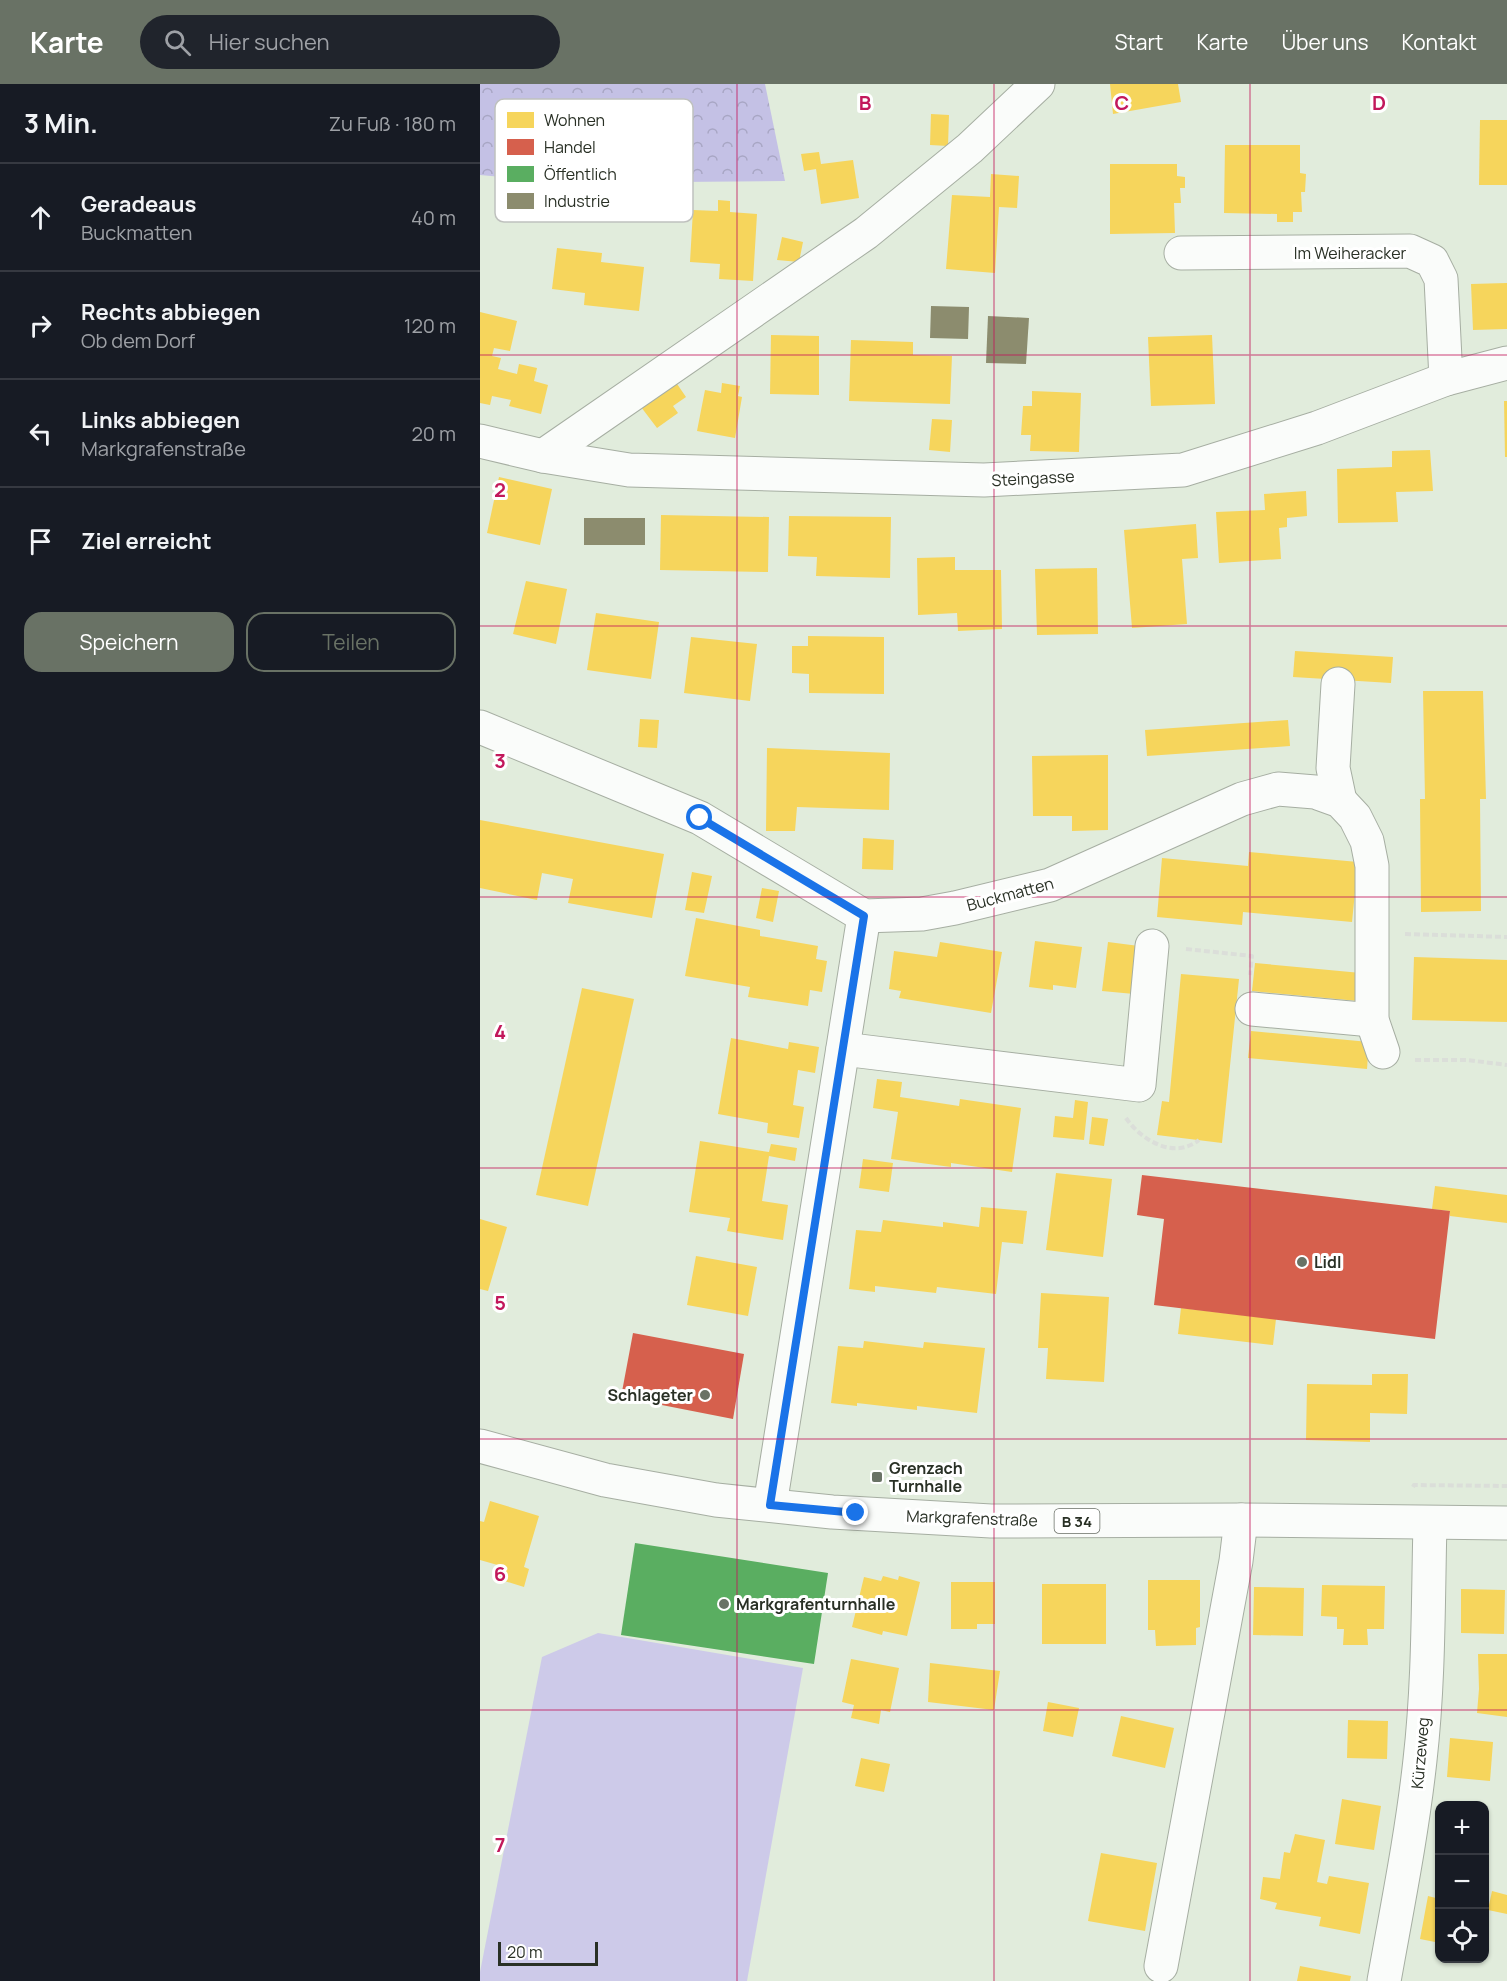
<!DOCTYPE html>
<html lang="de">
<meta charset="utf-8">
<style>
body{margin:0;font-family:Manrope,sans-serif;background:#20242c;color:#f1f3f6}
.controls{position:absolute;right:18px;bottom:18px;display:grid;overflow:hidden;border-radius:12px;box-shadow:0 2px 4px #0004}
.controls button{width:54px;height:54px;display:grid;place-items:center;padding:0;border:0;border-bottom:2px solid #363941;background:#171b24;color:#f1f3f6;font:30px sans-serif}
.scale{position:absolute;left:18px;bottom:15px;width:100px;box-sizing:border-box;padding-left:6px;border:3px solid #293025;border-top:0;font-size:16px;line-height:21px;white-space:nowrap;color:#293025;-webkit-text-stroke:4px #fff;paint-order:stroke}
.stop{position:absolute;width:18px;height:18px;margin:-14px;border:4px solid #1a73e8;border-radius:50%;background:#fff}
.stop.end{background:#1a73e8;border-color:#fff;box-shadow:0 2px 6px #0008}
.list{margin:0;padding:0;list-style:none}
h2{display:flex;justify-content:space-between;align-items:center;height:78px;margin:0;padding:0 24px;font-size:26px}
h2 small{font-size:20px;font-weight:400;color:#9ea1a6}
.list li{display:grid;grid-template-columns:39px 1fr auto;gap:18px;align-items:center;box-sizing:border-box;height:108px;padding:0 24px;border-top:2px solid #363941}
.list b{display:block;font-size:22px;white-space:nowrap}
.list p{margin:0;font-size:20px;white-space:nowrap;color:#9ea1a6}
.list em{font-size:20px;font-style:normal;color:#9ea1a6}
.actions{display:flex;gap:12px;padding:18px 24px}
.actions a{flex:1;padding:14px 0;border:2px solid #697265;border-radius:18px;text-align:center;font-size:21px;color:#697265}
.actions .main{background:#697265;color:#fff}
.icon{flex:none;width:33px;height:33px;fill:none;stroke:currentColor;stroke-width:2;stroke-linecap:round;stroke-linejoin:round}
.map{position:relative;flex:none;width:1027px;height:1897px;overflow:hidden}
header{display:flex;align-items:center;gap:36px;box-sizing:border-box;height:84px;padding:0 30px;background:#697265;color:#fff}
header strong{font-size:28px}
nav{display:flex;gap:33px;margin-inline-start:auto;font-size:21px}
.search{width:420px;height:54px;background:#20242c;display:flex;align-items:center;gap:15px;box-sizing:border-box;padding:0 21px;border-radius:33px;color:#9ea1a6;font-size:22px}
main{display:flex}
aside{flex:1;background:#171b24}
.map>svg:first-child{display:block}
.forest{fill:url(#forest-crowns)}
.park{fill:#cdcae9}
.homes{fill:#f6d55c}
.shops{fill:#d6604d}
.public{fill:#5aae61}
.industry{fill:#8c8c6e}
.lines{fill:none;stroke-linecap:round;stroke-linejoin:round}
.minor-casing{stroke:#a6aea2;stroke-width:35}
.major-casing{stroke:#a6aea2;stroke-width:35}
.path{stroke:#dbded9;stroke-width:4;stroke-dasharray:6 3;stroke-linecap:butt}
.minor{stroke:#fafcfa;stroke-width:33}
.major{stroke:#fafcfa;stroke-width:33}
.route{stroke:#1a73e8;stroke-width:8}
.grid{fill:none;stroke:#c2185b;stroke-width:1.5;stroke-opacity:0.55}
.poi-dot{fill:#697265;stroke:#fff;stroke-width:2}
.labels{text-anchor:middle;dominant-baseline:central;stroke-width:6;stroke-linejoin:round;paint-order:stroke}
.shield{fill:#fff;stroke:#696e66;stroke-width:1.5}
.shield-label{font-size:15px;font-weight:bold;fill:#293025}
.street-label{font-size:16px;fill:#293025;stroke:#fff}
.poi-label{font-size:16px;font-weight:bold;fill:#293025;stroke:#fff;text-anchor:start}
.key{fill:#fff;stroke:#bfc1be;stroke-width:1.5}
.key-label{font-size:16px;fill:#293025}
.grid-label{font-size:20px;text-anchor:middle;font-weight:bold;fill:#c2185b;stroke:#fff;stroke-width:6;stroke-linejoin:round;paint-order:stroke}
</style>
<header>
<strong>Karte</strong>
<div class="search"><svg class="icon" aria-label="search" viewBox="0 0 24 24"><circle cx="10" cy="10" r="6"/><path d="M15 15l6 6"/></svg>Hier suchen</div>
<nav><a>Start</a><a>Karte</a><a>Über uns</a><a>Kontakt</a></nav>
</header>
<main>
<aside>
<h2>3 Min.<small>Zu Fuß · 180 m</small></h2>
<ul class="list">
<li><svg class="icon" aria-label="ahead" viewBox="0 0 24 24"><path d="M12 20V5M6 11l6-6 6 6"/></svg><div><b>Geradeaus</b><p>Buckmatten</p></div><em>40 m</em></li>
<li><svg class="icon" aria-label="right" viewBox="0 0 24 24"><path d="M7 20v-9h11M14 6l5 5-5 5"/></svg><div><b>Rechts abbiegen</b><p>Ob dem Dorf</p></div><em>120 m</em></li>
<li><svg class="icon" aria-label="left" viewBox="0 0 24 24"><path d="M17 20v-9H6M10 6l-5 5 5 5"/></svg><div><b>Links abbiegen</b><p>Markgrafenstraße</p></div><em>20 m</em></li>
<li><svg class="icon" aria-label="arrive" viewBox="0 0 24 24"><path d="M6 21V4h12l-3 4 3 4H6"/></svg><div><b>Ziel erreicht</b></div></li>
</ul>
<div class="actions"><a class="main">Speichern</a><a>Teilen</a></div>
</aside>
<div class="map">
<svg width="1027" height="1897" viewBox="0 0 1027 1897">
<defs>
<pattern id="forest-crowns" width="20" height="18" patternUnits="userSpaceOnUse" patternTransform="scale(1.5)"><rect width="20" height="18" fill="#c4c1e5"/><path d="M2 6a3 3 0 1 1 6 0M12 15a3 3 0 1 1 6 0" fill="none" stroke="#a8a6c4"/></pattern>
</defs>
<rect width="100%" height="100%" fill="#e1ecdc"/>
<!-- forest -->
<polygon class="forest" points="0,0 285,0 305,97 85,99 0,91"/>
<!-- park -->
<polygon class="park" points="118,1549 323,1584 267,1897 0,1897 0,1888 62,1573"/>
<!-- homes -->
<g class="homes">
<polygon points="630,0 698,0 701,18 633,30"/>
<polygon points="451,30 469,31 468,62 450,61"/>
<polygon points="1000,36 1027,36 1027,101 999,101"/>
<polygon points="745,61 820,61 820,89 826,90 825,108 821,108 822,128 813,128 813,138 797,138 797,130 744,129"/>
<polygon points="339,68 341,80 373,76 379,114 341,120 336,85 324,87 321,70"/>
<polygon points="630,80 697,80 697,92 705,93 705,104 700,104 701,119 694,119 695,149 630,150"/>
<polygon points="511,90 539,92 537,124 519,123 515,189 466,185 472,111 510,113"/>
<polygon points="238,116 250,117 250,128 277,130 273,197 239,195 240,180 210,178 213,126 238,127"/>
<polygon points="302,153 323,158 319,178 297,176"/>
<polygon points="77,164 122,169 121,178 164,183 159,227 104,221 105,209 72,205"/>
<polygon points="1027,199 1027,245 993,246 991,200"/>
<polygon points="0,228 37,237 30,267 14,264 12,272 21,274 18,285 37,290 39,280 57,284 54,297 68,301 61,330 29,322 31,316 12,312 10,321 0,319"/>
<polygon points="291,251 339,252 339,311 290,310"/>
<polygon points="732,251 735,320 671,322 668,253"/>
<polygon points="371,256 433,258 433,271 472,272 470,320 369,317"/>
<polygon points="193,294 206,313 193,322 198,329 177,344 158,319"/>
<polygon points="242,299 260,302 258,312 262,313 255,354 217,347 225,306 241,309"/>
<polygon points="552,307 601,309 599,368 550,367 551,351 541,351 543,322 552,322"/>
<polygon points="1024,317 1027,317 1027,373 1025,373"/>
<polygon points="452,335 472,336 470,368 449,366"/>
<polygon points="950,366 953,407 916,408 918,438 858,439 857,385 912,383 912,367"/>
<polygon points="19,393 72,405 60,461 7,449"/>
<polygon points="826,407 827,432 807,434 807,443 799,444 801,475 739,479 736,428 785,426 784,410"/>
<polygon points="181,431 289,433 288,488 180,486"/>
<polygon points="309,432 411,433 410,494 336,492 337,473 308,472"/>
<polygon points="716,440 718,474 702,475 707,540 652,544 644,446"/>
<polygon points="475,473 475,486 521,486 522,545 478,547 477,529 438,531 437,474"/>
<polygon points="617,484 618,550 557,551 555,485"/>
<polygon points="46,497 87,505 76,560 33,550"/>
<polygon points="116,529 179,538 171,595 107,586"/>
<polygon points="328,552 404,553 404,610 329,609 329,590 312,589 312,562 328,562"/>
<polygon points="211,553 277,560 270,617 204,609"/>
<polygon points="815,567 913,573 911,599 813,593"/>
<polygon points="943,607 1003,607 1006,715 1000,715 1001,827 941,828 940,715 945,715"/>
<polygon points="160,635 179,636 177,664 158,663"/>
<polygon points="808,636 810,662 667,672 665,646"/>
<polygon points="287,664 410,669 409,726 317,723 315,747 286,747"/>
<polygon points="628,671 628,746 592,747 592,732 553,732 552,672"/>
<polygon points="0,736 184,770 172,834 88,819 93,795 62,789 57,816 0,804"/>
<polygon points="383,754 414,756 413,786 382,785"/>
<polygon points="769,768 878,778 872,838 763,828 762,841 677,833 682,774 768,782"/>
<polygon points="212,788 232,792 224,829 205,826"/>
<polygon points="282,804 299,807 293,838 276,834"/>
<polygon points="216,834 280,846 280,852 338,862 336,875 347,877 342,908 330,906 328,922 268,913 270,903 205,892"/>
<polygon points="555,857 602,863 596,904 573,901 573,906 549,903"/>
<polygon points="460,858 522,868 511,929 419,914 421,907 409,905 414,867 457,873"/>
<polygon points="628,858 659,862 654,910 622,907"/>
<polygon points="934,873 1027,876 1027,938 932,936"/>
<polygon points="775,879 881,889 878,917 772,907"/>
<polygon points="701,890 759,895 742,1059 677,1051 682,1017 689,1018"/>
<polygon points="102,904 154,915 108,1122 56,1111"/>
<polygon points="771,947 889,958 887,985 768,974"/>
<polygon points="251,954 308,965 309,958 339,963 335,989 318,986 313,1021 324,1023 319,1054 287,1049 288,1039 238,1030"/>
<polygon points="397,995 422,998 420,1013 479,1022 480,1015 541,1024 532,1088 471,1079 471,1083 411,1075 418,1028 393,1024"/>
<polygon points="595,1016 608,1018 604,1056 573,1053 575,1032 593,1034"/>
<polygon points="612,1033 628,1035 624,1062 609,1060"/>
<polygon points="220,1057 289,1068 291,1060 317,1064 315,1077 289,1072 282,1117 308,1121 303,1156 247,1147 250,1134 209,1128"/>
<polygon points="383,1075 413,1079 409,1108 379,1104"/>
<polygon points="576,1089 632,1095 623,1173 566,1166"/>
<polygon points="955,1102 1027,1111 1027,1139 970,1132 970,1127 952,1125"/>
<polygon points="501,1123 547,1127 543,1160 522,1158 516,1210 457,1203 456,1209 395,1202 395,1208 369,1205 376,1146 401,1148 403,1136 463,1143 463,1138 499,1143"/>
<polygon points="0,1135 27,1143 8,1207 0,1205"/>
<polygon points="216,1172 277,1183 268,1232 207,1221"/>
<polygon points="561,1209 629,1213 624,1298 566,1295 568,1264 558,1264"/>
<polygon points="701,1224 796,1235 793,1261 698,1250"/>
<polygon points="384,1257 443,1264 444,1258 505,1264 497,1329 437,1322 437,1326 377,1319 377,1322 351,1319 358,1262 383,1264"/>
<polygon points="892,1290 928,1290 927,1330 890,1329 890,1358 826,1356 827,1300 892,1301"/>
<polygon points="10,1417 59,1432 44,1483 49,1485 44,1503 18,1495 21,1482 0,1476 0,1437 4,1438"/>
<polygon points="403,1492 418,1496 419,1492 440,1498 427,1552 403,1547 402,1551 372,1543 384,1493 401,1497"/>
<polygon points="668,1496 720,1496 720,1543 716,1544 716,1561 676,1562 675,1546 668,1546"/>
<polygon points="471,1498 515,1498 515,1540 497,1540 497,1545 471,1545"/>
<rect x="562" y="1500" width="64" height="60"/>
<polygon points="842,1501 905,1502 904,1545 887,1545 888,1561 863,1561 864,1545 857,1545 857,1533 841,1532"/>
<polygon points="774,1503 824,1504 823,1552 773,1551"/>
<polygon points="981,1505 1025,1506 1024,1550 981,1549"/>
<polygon points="998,1570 1027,1570 1027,1633 997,1629 999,1605"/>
<polygon points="371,1575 419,1584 410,1628 401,1626 399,1640 371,1634 374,1621 362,1618"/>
<polygon points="450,1579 520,1587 514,1626 448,1618"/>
<polygon points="568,1618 599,1624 593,1653 563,1647"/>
<polygon points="641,1632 694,1644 685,1684 632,1672"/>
<polygon points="868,1636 908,1637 907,1675 867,1674"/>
<polygon points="970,1654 1013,1658 1010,1697 967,1693"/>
<polygon points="381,1674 410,1680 404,1708 375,1702"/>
<polygon points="862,1715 901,1722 894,1766 855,1760"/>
<polygon points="815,1750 845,1756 837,1798 847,1800 849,1792 889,1799 880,1850 839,1842 841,1833 795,1825 797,1819 780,1815 783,1793 800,1795 804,1768 810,1769"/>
<polygon points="621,1769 677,1779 665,1847 608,1837"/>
<polygon points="1012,1807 1027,1811 1027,1830 1008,1826"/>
<polygon points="948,1812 960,1815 960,1859 940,1855"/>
<polygon points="820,1882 871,1892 870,1897 817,1897"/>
</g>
<!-- shops -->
<g class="shops">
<polygon points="662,1091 970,1127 955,1255 674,1221 684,1135 657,1131"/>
<polygon points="153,1249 264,1270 253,1335 141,1313"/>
</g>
<!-- public -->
<polygon class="public" points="155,1459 348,1489 334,1580 141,1551"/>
<!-- industry -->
<g class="industry">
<polygon points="451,222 489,223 488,255 450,254"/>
<polygon points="508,232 549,234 546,280 506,279"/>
<rect x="104" y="434" width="61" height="27"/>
</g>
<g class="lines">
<defs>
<g id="minor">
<polyline points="701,169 930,167 952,177 961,195 966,295"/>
<polyline points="0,357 63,372 149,386 504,396 703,386 837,344 966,295 1027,279"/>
<polyline points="63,372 386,149 490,64 558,0"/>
<polyline points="858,600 853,684 860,717"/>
<polyline points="0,643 220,734 384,832 442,830 475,824 570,801 762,715 798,705 835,708 860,717 875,733 887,757 892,782 892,936 903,968"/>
<polyline points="772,925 892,936"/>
<polyline points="363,965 659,1001 672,862"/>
<polyline points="290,1421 384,832"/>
<polyline points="681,1882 756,1477 761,1436"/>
<path d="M904 1897C917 1824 932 1750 940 1676 949 1597 948 1518 950 1439"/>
</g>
<polyline id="major" points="0,1362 125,1396 236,1416 352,1428 511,1437 761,1436 1027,1439"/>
</defs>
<!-- minor casing -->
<use href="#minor" class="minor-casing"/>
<!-- major casing -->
<use href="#major" class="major-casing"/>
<!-- path -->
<g class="path">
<polyline points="925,850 1027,853"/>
<polyline points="706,865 772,872 770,891"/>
<polyline points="935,976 987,976 1027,981"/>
<path d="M646 1034C661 1056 694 1076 719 1056"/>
<polyline points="933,1403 934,1401 1027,1402"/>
</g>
<!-- minor -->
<use href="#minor" class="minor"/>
<!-- major -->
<use href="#major" class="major"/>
</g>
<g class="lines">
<!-- route -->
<polyline class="route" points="220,734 384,832 290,1421 376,1429"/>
</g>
<!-- grid -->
<path class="grid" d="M257 0V1897M514 0V1897M770 0V1897M0 271H1027M0 542H1027M0 813H1027M0 1084H1027M0 1355H1027M0 1626H1027"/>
<!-- markers -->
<g class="poi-dot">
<circle cx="822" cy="1178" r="6"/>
<circle cx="225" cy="1311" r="6"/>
<rect x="391" y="1387" width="12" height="12" rx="3"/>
<circle cx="244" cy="1520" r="6"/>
</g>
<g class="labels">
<!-- shield labels -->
<rect class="shield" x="574.5" y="1425" width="45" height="24" rx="4.5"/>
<g class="shield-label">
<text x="597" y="1437">B 34</text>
</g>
<!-- street labels -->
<g class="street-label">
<text x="870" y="169">Im Weiheracker</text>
<text transform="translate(553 394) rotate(-3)">Steingasse</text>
<text transform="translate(530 810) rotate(-15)">Buckmatten</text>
<text transform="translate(492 1434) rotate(2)">Markgrafenstraße</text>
<text transform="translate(940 1669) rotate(-85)">Kürzeweg</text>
</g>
<!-- poi labels -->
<g class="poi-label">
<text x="834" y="1178">Lidl</text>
<text x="213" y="1311" text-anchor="end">Schlageter</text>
<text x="409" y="1384">Grenzach<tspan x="409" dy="18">Turnhalle</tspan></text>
<text x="256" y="1520">Markgrafenturnhalle</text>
</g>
</g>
<!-- legend -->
<rect x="15" y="15" width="198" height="123" rx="9" class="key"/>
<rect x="27" y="28" width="27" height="16" fill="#f6d55c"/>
<rect x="27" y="55" width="27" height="16" fill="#d6604d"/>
<rect x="27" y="82" width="27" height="16" fill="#5aae61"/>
<rect x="27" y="109" width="27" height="16" fill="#8c8c6e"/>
<g class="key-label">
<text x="64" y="42">Wohnen</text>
<text x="64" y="69">Handel</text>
<text x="64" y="96">Öffentlich</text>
<text x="64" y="123">Industrie</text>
</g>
<g class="grid-label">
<text x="385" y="26">B</text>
<text x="642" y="26">C</text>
<text x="899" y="26">D</text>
<text x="20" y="413">2</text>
<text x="20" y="684">3</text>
<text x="20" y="955">4</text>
<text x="20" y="1226">5</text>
<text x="20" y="1497">6</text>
<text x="20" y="1768">7</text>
</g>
</svg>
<div class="controls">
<button>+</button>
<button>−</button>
<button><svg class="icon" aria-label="locate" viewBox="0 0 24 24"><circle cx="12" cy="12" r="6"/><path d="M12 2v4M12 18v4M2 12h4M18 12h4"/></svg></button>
</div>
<div class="scale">20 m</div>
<div class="stop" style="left:220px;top:734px"></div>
<div class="stop end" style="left:376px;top:1429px"></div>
</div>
</main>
